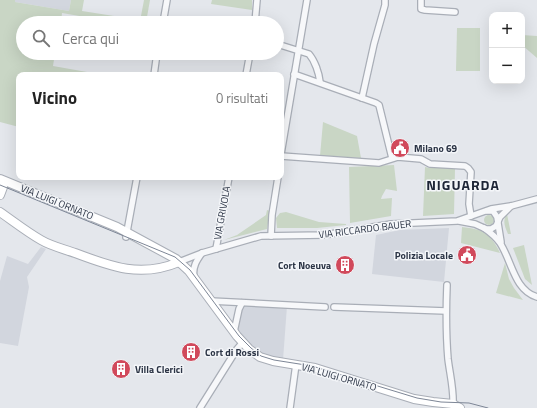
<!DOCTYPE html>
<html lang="it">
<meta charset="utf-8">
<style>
body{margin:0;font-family:"Titillium Web",sans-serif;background:#f6f6f6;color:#222}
.controls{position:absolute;right:12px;top:12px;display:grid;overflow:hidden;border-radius:8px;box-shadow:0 4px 16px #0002}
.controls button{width:36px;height:36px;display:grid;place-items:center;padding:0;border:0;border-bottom:1px solid #e0e0e0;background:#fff;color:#222;font:20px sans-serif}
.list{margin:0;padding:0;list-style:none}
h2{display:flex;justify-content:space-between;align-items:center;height:52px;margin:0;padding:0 16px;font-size:17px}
h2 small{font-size:13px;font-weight:400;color:#767676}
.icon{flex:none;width:22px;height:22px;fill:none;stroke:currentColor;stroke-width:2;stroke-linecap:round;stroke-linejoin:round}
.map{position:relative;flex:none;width:537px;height:408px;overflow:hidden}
.search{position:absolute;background:#fff;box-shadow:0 4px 16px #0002;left:16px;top:16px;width:268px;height:44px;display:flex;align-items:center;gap:10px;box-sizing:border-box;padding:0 14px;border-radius:22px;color:#767676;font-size:15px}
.panel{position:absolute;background:#fff;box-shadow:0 4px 16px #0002;left:16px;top:72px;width:268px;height:108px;border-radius:8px}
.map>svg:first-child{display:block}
.built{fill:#d2d6de}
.green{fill:#c9d6c5}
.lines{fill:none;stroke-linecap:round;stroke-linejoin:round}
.minor-casing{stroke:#a9aeb7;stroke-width:8}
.secondary-casing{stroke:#a9aeb7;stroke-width:10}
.minor{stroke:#f7f8fa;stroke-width:5.5}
.secondary{stroke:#fff;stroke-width:8}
.tram{stroke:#7d8696;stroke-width:1}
.labels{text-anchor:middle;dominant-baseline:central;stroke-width:3;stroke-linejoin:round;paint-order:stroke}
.poi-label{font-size:10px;font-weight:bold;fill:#2b3445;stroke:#f4f6f9;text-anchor:start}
.street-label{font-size:10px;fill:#2b3445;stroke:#f4f6f9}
.district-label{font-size:14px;font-weight:bold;letter-spacing:1px;fill:#1d2536;stroke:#f4f6f9}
</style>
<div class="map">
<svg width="537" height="408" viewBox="0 0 537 408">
<rect width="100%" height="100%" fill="#e4e7ec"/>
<!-- built -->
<g class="built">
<polygon points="15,0 71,0 69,11 15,2"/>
<polygon points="449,228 444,282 372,274 376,235 400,230"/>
<polygon points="41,247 46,249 27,277 29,287 18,346 0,343 0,281 7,256 28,264"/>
<polygon points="243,304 287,306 283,360 270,358 253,349 235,330"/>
</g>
<!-- green -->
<g class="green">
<polygon points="0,0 15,0 15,2 69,11 71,0 84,0 82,11 146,21 146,23 120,23 62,13 61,23 23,23 23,53 55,53 53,66 104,75 19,75 19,127 0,122"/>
<polygon points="144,0 150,0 147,17 141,16"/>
<polygon points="212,0 252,0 252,10 211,4"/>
<polygon points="457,28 480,28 480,71 456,71"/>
<polygon points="522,35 537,36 537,58 522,45"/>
<polygon points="323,122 357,136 361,158 320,156"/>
<polygon points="394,165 397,191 386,189 382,196 381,199 392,198 391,216 350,223 349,167"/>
<polygon points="450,166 455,169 454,214 423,216 425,167 430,168"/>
<polygon points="267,210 270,211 267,229 224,240 237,235 266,215"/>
<polygon points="286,212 319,222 346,224 346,225 317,228 277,228 276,218 280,213"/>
<path d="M507 214 511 234H508C505 227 502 221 507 214Z"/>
<circle cx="489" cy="220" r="5"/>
<path d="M462 227C483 229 491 234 500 253L461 243Z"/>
<polygon points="524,245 532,285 525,279 513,248"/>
<polygon points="505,263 509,279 514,288 523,300 496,293"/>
</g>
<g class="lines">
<defs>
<g id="minor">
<polyline points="421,0 421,9 425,10 455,12"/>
<polyline points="163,23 167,0"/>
<polyline points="255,23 257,0"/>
<path d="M277 44 309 54C315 61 319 73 320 82"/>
<polyline points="294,74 376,103 379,105 392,158"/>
<polyline points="154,75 157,53"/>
<polyline points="246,75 250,53"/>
<polyline points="362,98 374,44 385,5 385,0"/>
<polyline points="281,154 307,0"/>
<polyline points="281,156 379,163 398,157 421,159 430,164 465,166 468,168 471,172 469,204 471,216"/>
<polyline points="487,211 493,211 497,217 501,242"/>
<polyline points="459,221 475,224 486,229 491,229 496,226 500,217 511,206"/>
<path d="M484 228C491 233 496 237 500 243 512 261 514 290 537 297"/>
<polyline points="271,236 272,215 278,177"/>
<polyline points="126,237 137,177"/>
<polyline points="216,249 229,177"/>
<polyline points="179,262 202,253 261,236 324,235 391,224 457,221 491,209 511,206 537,199"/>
<path d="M194 277C192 267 197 260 202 253"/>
<path d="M447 285C446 310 446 335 448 359 450 375 454 390 453 406"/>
<polyline points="211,301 325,307"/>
<polyline points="334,307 446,311"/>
<polyline points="234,332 239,309 242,303"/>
<polyline points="200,408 237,349 243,342"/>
<polyline points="290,408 296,364"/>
</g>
<g id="secondary">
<polyline points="0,179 117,227 176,259 189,271 237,336 249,349 260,357 273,361 315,368 414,399 433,402 453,404 460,408"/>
<polyline points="0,181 3,187 0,195"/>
<path d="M0 212C13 221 27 232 41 240 51 246 64 249 75 253 112 267 141 278 179 262"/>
</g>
</defs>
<!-- minor casing -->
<use href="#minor" class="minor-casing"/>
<!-- secondary casing -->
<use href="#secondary" class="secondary-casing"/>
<!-- minor -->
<use href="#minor" class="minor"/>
<!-- secondary -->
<use href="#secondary" class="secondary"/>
<!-- tram -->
<polyline class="tram" points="0,185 175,257 190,270 239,336 251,348 261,356 274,360 312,366 417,398 441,402 469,403 488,408"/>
</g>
<!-- icons -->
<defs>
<symbol id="civic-disc" viewBox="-11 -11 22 22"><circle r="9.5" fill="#d1495b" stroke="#f4f6f9"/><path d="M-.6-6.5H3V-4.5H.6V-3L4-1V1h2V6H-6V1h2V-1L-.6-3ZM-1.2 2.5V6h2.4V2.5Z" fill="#fff"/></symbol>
<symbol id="building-disc" viewBox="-11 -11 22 22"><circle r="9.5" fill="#d1495b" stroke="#f4f6f9"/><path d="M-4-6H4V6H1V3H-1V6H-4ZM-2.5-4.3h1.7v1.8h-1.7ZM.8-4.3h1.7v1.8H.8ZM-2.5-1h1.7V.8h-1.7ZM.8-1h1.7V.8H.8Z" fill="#fff"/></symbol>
</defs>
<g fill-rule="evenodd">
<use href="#civic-disc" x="389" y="137" width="22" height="22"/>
<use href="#civic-disc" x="456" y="244" width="22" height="22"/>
<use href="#building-disc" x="334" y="254" width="22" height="22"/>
<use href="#building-disc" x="180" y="341" width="22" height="22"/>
<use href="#building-disc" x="110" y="358" width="22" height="22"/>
</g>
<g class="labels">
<!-- poi labels -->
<g class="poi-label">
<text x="414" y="148">Milano 69</text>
<text x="453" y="255" text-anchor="end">Polizia Locale</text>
<text x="331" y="265" text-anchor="end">Cort Noeuva</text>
<text x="205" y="352">Cort di Rossi</text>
<text x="135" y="369">Villa Clerici</text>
</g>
<!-- street labels -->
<g class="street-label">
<text transform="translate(57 202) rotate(22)">VIA LUIGI ORNATO</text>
<text transform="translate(222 213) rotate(-80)">VIA GRIVOLA</text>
<text transform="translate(365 229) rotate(-7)">VIA RICCARDO BAUER</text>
<text transform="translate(339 377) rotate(16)">VIA LUIGI ORNATO</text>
</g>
<!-- district labels -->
<g class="district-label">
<text x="463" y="184">NIGUARDA</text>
</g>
</g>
</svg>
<div class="controls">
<button>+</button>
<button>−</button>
</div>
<div class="search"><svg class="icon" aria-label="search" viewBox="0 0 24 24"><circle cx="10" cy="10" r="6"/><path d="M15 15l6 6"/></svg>Cerca qui</div>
<section class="panel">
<h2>Vicino<small>0 risultati</small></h2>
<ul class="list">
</ul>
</section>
</div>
